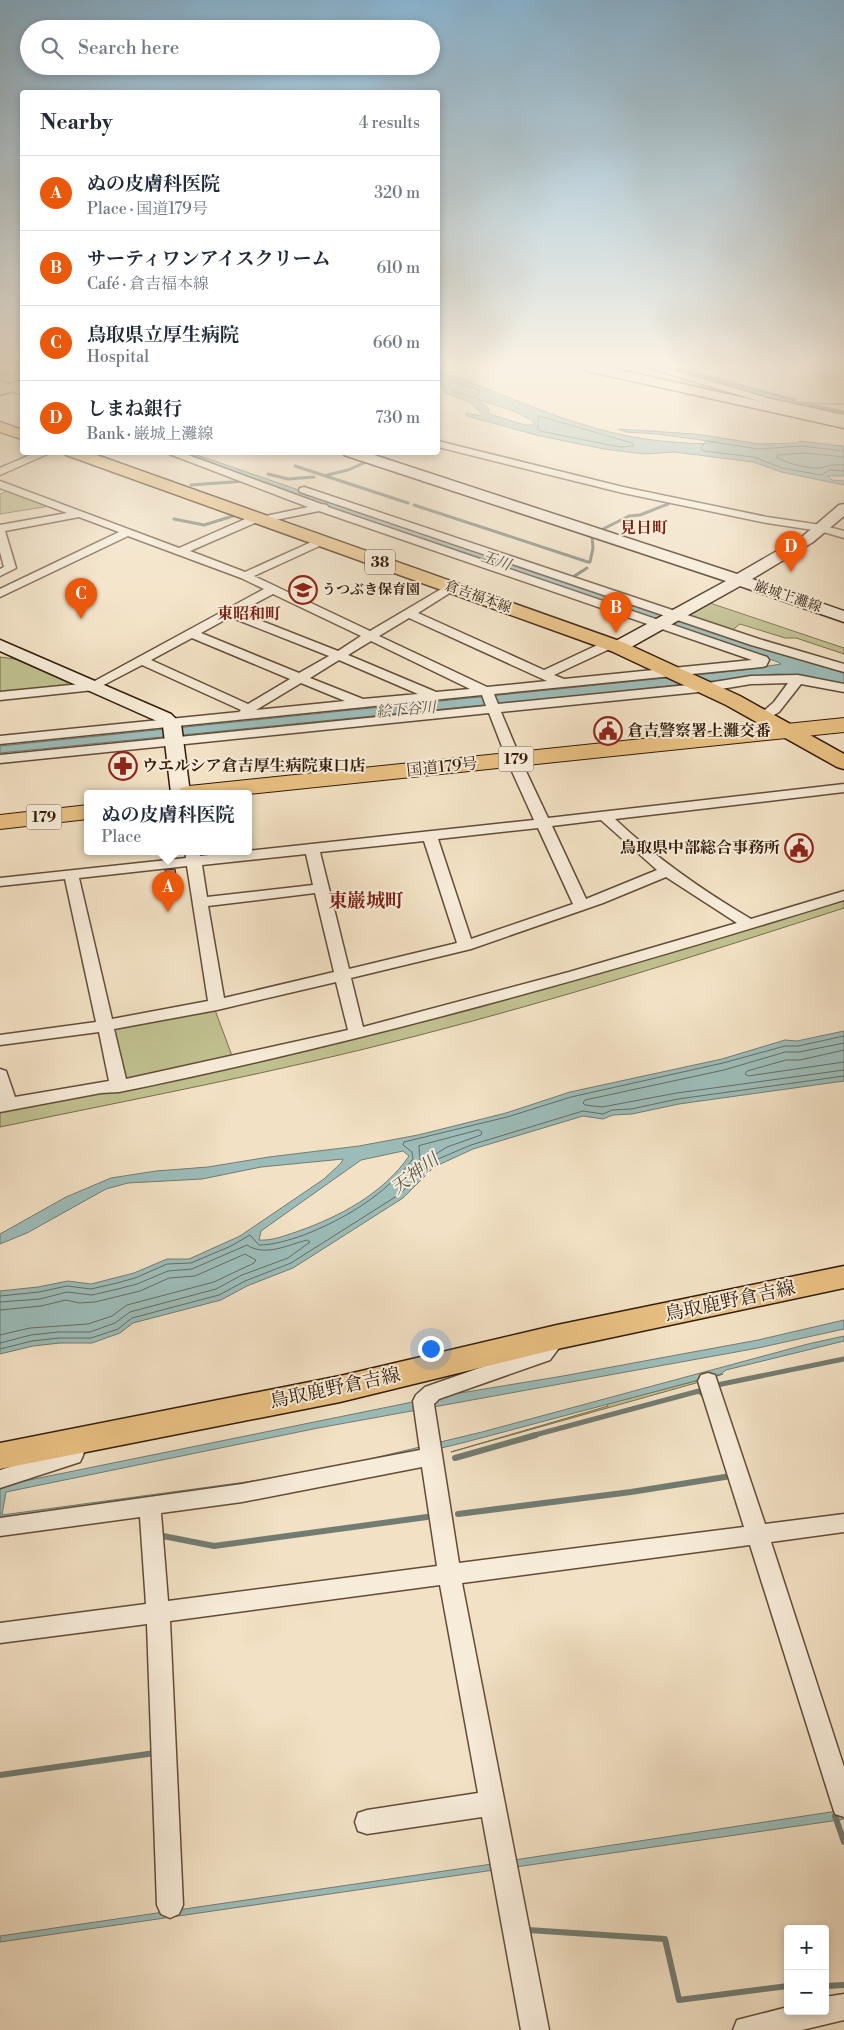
<!DOCTYPE html>
<meta charset="utf-8">
<style>
body{margin:0;font-family:"Libre Bodoni","Noto Serif JP",serif;background:#f6f6f7;color:#1f2937}
.controls{position:absolute;right:15px;bottom:15px;display:grid;overflow:hidden;border-radius:5px;box-shadow:0 2px 8px #0003}
.controls button{width:45px;height:45px;display:grid;place-items:center;padding:0;border:0;border-bottom:1px solid #e0e1e3;background:#fff;color:#1f2937;font:25px sans-serif}
.you{position:absolute;left:430px;top:1348px;width:18px;height:18px;margin:-12px;border:4px solid #fff;border-radius:50%;background:#1a73e8;box-shadow:0 0 0 8px #1a73e833}
.badge{display:grid;place-items:center;width:32px;height:32px;border-radius:50%;background:#ea580c;color:#fff;font-size:16px;font-weight:700}
.pin{position:absolute;translate:-50% -41px;filter:drop-shadow(0 1px 2px #0008)}
.pin::after{content:'';position:absolute;top:26px;width:18px;height:15px;background:inherit;clip-path:polygon(0 0,100% 0,50% 100%)}
.popup{position:absolute;left:84px;top:790px;width:168px;height:65px;box-sizing:border-box;display:grid;place-content:center;border-radius:5px;background:#fff;filter:drop-shadow(0 1px 4px #0005);font-size:16px;white-space:nowrap;color:#747a83}
.popup b{font-size:19px;color:#1f2937}
.popup::after{content:'';position:absolute;left:50%;top:100%;margin-left:-10px;border:10px solid transparent;border-top-color:#fff}
.list{margin:0;padding:0;list-style:none}
h2{display:flex;justify-content:space-between;align-items:center;height:65px;margin:0;padding:0 20px;font-size:21px}
h2 small{font-size:16px;font-weight:400;color:#747a83}
.list li{display:grid;grid-template-columns:32px 1fr auto;gap:15px;align-items:center;box-sizing:border-box;height:75px;padding:0 20px;border-top:1px solid #e0e1e3}
.list b{display:block;font-size:19px;white-space:nowrap}
.list p{margin:0;font-size:16px;white-space:nowrap;color:#747a83}
.list em{font-size:16px;font-style:normal;color:#747a83}
.icon{flex:none;width:28px;height:28px;fill:none;stroke:currentColor;stroke-width:2;stroke-linecap:round;stroke-linejoin:round}
.map{position:relative;flex:none;width:844px;height:2030px;overflow:hidden}
.search{position:absolute;background:#fff;box-shadow:0 2px 8px #0003;left:20px;top:20px;width:420px;height:55px;display:flex;align-items:center;gap:12px;box-sizing:border-box;padding:0 18px;border-radius:28px;color:#747a83;font-size:19px}
.panel{position:absolute;background:#fff;box-shadow:0 2px 8px #0003;left:20px;top:90px;width:420px;height:365px;border-radius:5px}
.map>svg:first-child{display:block}
.green{fill:#c0c190;stroke:#796e4c}
.water{fill:#9cbcb9;stroke:#727c72;fill-rule:evenodd}
.lines{fill:none;stroke-linecap:round;stroke-linejoin:round}
.shore{stroke:#676c60;stroke-width:1}
.stream-far2{stroke:#727c72;stroke-width:3}
.stream-far1{stroke:#727c72;stroke-width:5}
.stream{stroke:#727c72;stroke-width:6}
.building{fill:#d4877f;stroke:#321b08}
.street-casing{stroke:#624c37;stroke-width:3}
.secondary-casing{stroke:#321b08;stroke-width:3}
.primary-casing{stroke:#321b08;stroke-width:3}
.highway-casing{stroke:#321b08;stroke-width:2}
.street{fill:#f7ecd9;fill-rule:evenodd}
.secondary{fill:#f7ecd9;fill-rule:evenodd}
.primary{fill:#e9c082;fill-rule:evenodd}
.highway{fill:#e9c082;fill-rule:evenodd}
.labels{text-anchor:middle;dominant-baseline:central;stroke-width:4;stroke-linejoin:round;paint-order:stroke}
.far-poi-label{font-size:14px;font-weight:bold;fill:#321b08;stroke:#f7ecd9;text-anchor:start}
.far-street-label{font-size:14px;fill:#321b08;stroke:#f7ecd9}
.far-water-label{font-size:15px;font-style:italic;fill:#575346;stroke:#f7ecd9}
.shield{fill:#f7ecd9;stroke:#6d5a47;stroke-width:1}
.shield-label{font-size:15px;font-weight:bold;fill:#321b08}
.far-quarter-label{font-size:16px;font-weight:bold;fill:#7a1f14;stroke:#f7ecd9}
.poi-label{font-size:16px;font-weight:bold;fill:#321b08;stroke:#f7ecd9;text-anchor:start}
.street-label{font-size:16px;fill:#321b08;stroke:#f7ecd9}
.water-label{font-size:18px;font-style:italic;fill:#575346;stroke:#f7ecd9}
.quarter-label{font-size:19px;font-weight:bold;fill:#7a1f14;stroke:#f7ecd9}
.near-street-label{font-size:19px;fill:#321b08;stroke:#f7ecd9}
</style>
<div class="map">
<svg width="844" height="2030" viewBox="0 0 844 2030">
<rect width="100%" height="100%" fill="#f2e1c4"/>
<filter id="stains"><feTurbulence type="fractalNoise" baseFrequency=".004" numOctaves="4"/><feColorMatrix values="0 0 0 0 .2 0 0 0 0 .09 0 0 0 0 .02 0 0 0 .5 -.17"/></filter>
<radialGradient id="worn" r=".72"><stop offset=".6" stop-color="#630" stop-opacity="0"/><stop offset="1" stop-color="#630" stop-opacity=".3"/></radialGradient>
<!-- green -->
<g class="green">
<polygon points="10,490 50,506 0,514 0,494"/>
<polygon points="710,603 844,648 844,654 796,638 785,638 740,624 730,632 687,616"/>
<polygon points="0,657 15,659 67,682 67,688 0,694"/>
<path d="M844 896V908C702 954 560 999 416 1036 278 1072 139 1098 0 1127V1110L241 1065Z"/>
<polygon points="215,1010 234,1061 130,1081 123,1077 112,1032 117,1026"/>
<polygon points="723,1374 703,1381 451,1452 608,1406 607,1404"/>
</g>
<!-- water -->
<g class="water">
<polygon points="661,367 799,402 844,404 787,404"/>
<path d="M438 370C515 398 590 437 673 442 687 443 702 445 715 442L657 434 626 432 618 429 695 434 760 444 797 443 800 441 842 446 844 447V476H828L832 480 844 481V485L781 472 753 462 674 452 644 454 604 449 536 435 467 416 466 413 481 416 482 414 470 402 445 393V388L438 383ZM477 399 516 412 533 421 535 425H525L489 414 488 412 489 409Z"/>
<polygon points="173,453 191,453 725,636 844,673 844,685 802,675 775,674 604,693 0,753 0,746 744,670 781,664 778,662 452,551"/>
<path d="M844 1031V1081L679 1104 632 1114 613 1115 603 1119 583 1116 473 1149 434 1167 403 1198 293 1268 247 1286 221 1300 133 1323 120 1333 92 1343H60L33 1346 0 1354V1291L38 1287 68 1281 91 1284 134 1273 167 1259H189L240 1236 324 1179 341 1163 343 1159 261 1167 202 1179 128 1183 106 1189 27 1233 0 1244V1234L66 1197 111 1178 156 1171 208 1167 269 1157 359 1146 418 1135 506 1113 570 1092 722 1059 785 1040 797 1041ZM403 1151 409 1156C383 1194 339 1217 296 1232 284 1236 271 1241 259 1240L261 1231 361 1160Z"/>
<polygon points="844,1320 844,1329 758,1348 318,1428 6,1492 2,1515 246,1482 345,1465 482,1432 808,1344 844,1336 844,1341 726,1370 721,1374 466,1442 351,1470 0,1522 0,1486 442,1396 563,1376 758,1340"/>
<polygon points="844,1810 844,1819 832,1821 516,1867 514,1860"/>
<polygon points="492,1864 494,1870 0,1942 0,1936"/>
</g>
<g class="lines">
<!-- shore -->
<g class="shore">
<polygon points="449,380 479,390 479,393 473,398 451,390 448,383"/>
<polygon points="539,416 632,443 634,446 620,447 540,431 538,429"/>
<polyline points="844,451 802,446 759,449 706,441 701,448 703,451 754,457 782,468 821,475 830,470 844,471"/>
<path d="M844 457 805 453 778 455 776 457C785 463 809 469 820 468 829 466 833 464 844 465"/>
<polyline points="844,1043 799,1052 785,1052 724,1070 585,1100 583,1103 585,1105 602,1107 677,1093 844,1070"/>
<polyline points="844,1050 800,1060 786,1060 747,1071 745,1074 748,1076 844,1062"/>
<polygon points="479,1130 482,1132 481,1135 447,1147 423,1162 420,1160 419,1146"/>
<path d="M0 1296 39 1292 67 1286 91 1289 117 1283 135 1278 167 1264 191 1263 231 1246 250 1235 259 1245C274 1245 289 1240 304 1235 347 1218 384 1195 413 1159L412 1152 403 1145 404 1142 507 1117 571 1097 723 1063 785 1046H798L844 1036"/>
<path d="M0 1302 40 1299 67 1292 92 1295 118 1289 137 1284 168 1271 192 1269 247 1245C265 1257 288 1245 307 1240L310 1242 288 1258 242 1275 216 1289 130 1312 115 1323 90 1332H58L31 1335 0 1343"/>
<polyline points="0,1310 41,1306 66,1300 79,1303 95,1302 140,1291 169,1278 195,1276 245,1254 256,1260 254,1263 214,1282 127,1305 112,1316 88,1324 30,1328 0,1335"/>
<polyline points="0,1349 32,1341 59,1338 91,1338 118,1329 132,1318 219,1295 245,1281 291,1263 400,1194 431,1162 471,1145 583,1111 603,1114 612,1110 631,1109 678,1099 844,1076"/>
</g>
<!-- stream-far2 -->
<g class="stream-far2">
<polyline points="675,368 795,400"/>
<polyline points="810,405 844,412"/>
<polyline points="295,466 408,503"/>
<polyline points="268,474 288,479 314,477"/>
<polyline points="327,475 348,470 366,462"/>
<polyline points="191,485 246,481"/>
<polyline points="414,505 588,562 590,562 593,548 592,536"/>
<polyline points="174,519 204,525 233,516"/>
<polyline points="603,529 629,516 640,515 668,504"/>
<polyline points="573,577 587,568"/>
</g>
<!-- stream-far1 -->
<g class="stream-far1">
<polyline points="717,1385 844,1359"/>
<polyline points="531,1436 699,1391 706,1397"/>
</g>
<!-- stream -->
<g class="stream">
<polyline points="455,1458 536,1435"/>
<polyline points="458,1514 631,1492 731,1476"/>
<polyline points="158,1535 214,1546 427,1517"/>
<polyline points="0,1775 155,1753"/>
<polyline points="835,1816 844,1842"/>
<polyline points="528,1930 665,1939 679,2000 788,1986"/>
<polyline points="825,1986 844,1985"/>
</g>
</g>
<!-- building -->
<polygon class="building" points="175,869 177,881 167,882 165,870"/>
<g class="lines">
<defs>
<g id="street">
<polygon points="646,367 662,367 767,398 844,415 844,421 762,402"/>
<polygon points="0,381 22,389 22,395 0,387"/>
<polygon points="438,441 623,487 767,517 821,525 844,531 844,538 820,531 767,523 623,493 438,447"/>
<polygon points="37,452 52,452 0,475 0,468"/>
<path d="M164 452H180L321 504 327 505 328 507 767 657 769 660 766 666 762 667 494 694 498 704 708 683 751 676 798 675 844 684V692L801 684 779 712 764 721 757 717 774 702 788 683 751 684 709 691 501 712 524 767 548 818 844 784V792L615 819C656 858 702 890 751 919L844 891V900C605 974 365 1042 119 1092L101 1093 0 1112V1069L6 1071 15 1097 109 1081 99 1032 0 1045V1035L96 1022 65 879 0 886V878L186 858 185 851H199L200 856 534 820 510 767 489 713 0 763V755L486 706 482 695 0 744V736L239 712 241 710 142 665 94 690 0 700V692L91 683 264 589 241 578 128 536 0 597V589L119 532 79 517 5 531 16 568 0 576V569L4 567 0 552V525L67 513 0 488V481L179 548 252 516 261 517 308 507ZM319 511 752 660 564 679 554 675 614 647 616 644 614 641H606L544 670 418 613 456 589 458 587 456 585H448L370 631 254 576 326 543 328 541 326 539H318L245 572 190 551 257 522 261 523ZM273 594 361 636 338 651 239 612ZM230 617 329 656 299 673 201 633ZM409 618 547 681 487 687 379 636ZM192 638 290 679 248 704 151 660ZM371 641 470 689 436 692 348 655ZM339 660 418 694 363 699 310 678ZM301 683 345 701 256 710ZM601 820 657 870 586 899 552 826ZM538 828 573 904 471 939 438 839ZM424 841 457 943 349 969 320 852ZM306 854 313 885 207 897 202 865ZM187 866 208 1001 112 1019 79 878ZM666 877 737 923 569 972 363 1027 351 978 471 949 603 903ZM315 893 334 972 224 998 208 906ZM336 982 348 1030 126 1079 114 1029 217 1010Z"/>
<polygon points="304,487 759,639 844,664 844,672 751,645 300,492 299,490 300,488"/>
<path d="M557 1329 564 1332 567 1337 550 1360 439 1399 434 1404 459 1563 744 1527 698 1381 701 1375 708 1373 715 1375 765 1524 844 1514V1532L771 1542 844 1767V1817L835 1814 832 1805 750 1545 462 1583 549 2030H521L482 1817 367 1834 358 1831 355 1822 358 1813 367 1810 478 1793 440 1585 170 1621 183 1905 179 1914 170 1918 161 1914 157 1905 147 1624 0 1643V1623L146 1604 140 1517 0 1536V1518L242 1484 420 1450 413 1401 416 1395 425 1387 536 1348 550 1332ZM422 1467 437 1566 168 1601 161 1513 242 1502Z"/>
<path d="M75 1431 82 1434C87 1443 85 1453 80 1462L0 1488V1470L63 1450 68 1434Z"/>
<polygon points="844,1994 844,2020 802,2030 733,2030 737,2020 788,2007 788,2011 825,2011 825,1997"/>
</g>
<g id="secondary">
<polygon points="581,367 606,367 844,420 844,428 587,371"/>
<polygon points="22,380 22,388 0,395 0,387"/>
<polygon points="342,452 365,452 737,574 803,536 839,505 844,504 844,516 813,542 752,579 844,611 844,622 740,586 624,651 612,651 609,647 612,643 726,581 344,455"/>
<polygon points="0,640 171,714 181,724 190,793 171,793 163,726 159,722 0,651"/>
</g>
<g id="primary">
<polygon points="0,422 22,430 22,439 0,432"/>
<polygon points="64,452 88,452 625,643 740,696 844,754 844,769 837,767 726,705 611,651 66,455"/>
<polygon points="844,1266 844,1288 557,1349 340,1402 0,1469 0,1443 340,1376 557,1325"/>
</g>
<g id="highway">
<polygon points="844,718 844,732 248,794 177,793 181,788 189,786"/>
<polygon points="88,805 88,819 0,829 0,815"/>
</g>
</defs>
<!-- street casing -->
<use href="#street" class="street-casing"/>
<!-- secondary casing -->
<use href="#secondary" class="secondary-casing"/>
<!-- primary casing -->
<use href="#primary" class="primary-casing"/>
<!-- highway casing -->
<use href="#highway" class="highway-casing"/>
<!-- street -->
<use href="#street" class="street"/>
<!-- secondary -->
<use href="#secondary" class="secondary"/>
<!-- primary -->
<use href="#primary" class="primary"/>
<!-- highway -->
<use href="#highway" class="highway"/>
</g>
<!-- sky -->
<linearGradient id="sky" x2="0" y2="1"><stop stop-color="#89b7d5"/><stop offset="0.56" stop-color="#f9f2e4"/><stop offset="1" stop-color="#f9f2e4" stop-opacity="0"/></linearGradient>
<rect width="844" height="652" fill="url(#sky)"/>
<!-- icons -->
<defs>
<symbol id="school-ring" viewBox="-11 -11 22 22"><circle r="9.5" fill="#f7ecd9" stroke="#8f2418" stroke-width="1.5"/><path d="M0-5L7-2L0 1L-7-2ZM-4 1L0 2.5L4 1V4Q0 6-4 4Z" fill="#8f2418"/></symbol>
<symbol id="civic-ring" viewBox="-11 -11 22 22"><circle r="9.5" fill="#f7ecd9" stroke="#8f2418" stroke-width="1.5"/><path d="M-.6-6.5H3V-4.5H.6V-3L4-1V1h2V6H-6V1h2V-1L-.6-3ZM-1.2 2.5V6h2.4V2.5Z" fill="#8f2418"/></symbol>
<symbol id="pharmacy-ring" viewBox="-11 -11 22 22"><circle r="9.5" fill="#f7ecd9" stroke="#8f2418" stroke-width="1.5"/><path d="M-2-6h4v4h4v4h-4v4h-4v-4h-4v-4h4Z" fill="#8f2418"/></symbol>
</defs>
<g fill-rule="evenodd">
<use href="#school-ring" x="287" y="574" width="32" height="32"/>
<use href="#civic-ring" x="592" y="715" width="32" height="32"/>
<use href="#pharmacy-ring" x="107" y="750" width="32" height="32"/>
<use href="#civic-ring" x="783" y="832" width="32" height="32"/>
</g>
<g class="labels">
<!-- far-poi labels -->
<g class="far-poi-label">
<text x="322" y="590">うつぶき保育園</text>
</g>
<!-- far-street labels -->
<g class="far-street-label">
<text transform="translate(478 597) rotate(20)">倉吉福本線</text>
<text transform="translate(788 597) rotate(19)">巌城上灘線</text>
</g>
<!-- far-water labels -->
<g class="far-water-label">
<text transform="translate(496 561) rotate(19)">玉川</text>
<text transform="translate(406 710) rotate(-5)">絵下谷川</text>
</g>
<!-- shield labels -->
<g class="shield">
<rect x="365" y="549.5" width="30" height="25" rx="4"/>
<rect x="498.5" y="746.5" width="35" height="25" rx="4"/>
<rect x="26.5" y="804.5" width="35" height="25" rx="4"/>
</g>
<g class="shield-label">
<text x="380" y="562">38</text>
<text x="516" y="759">179</text>
<text x="44" y="817">179</text>
</g>
<!-- far-quarter labels -->
<g class="far-quarter-label">
<text x="644" y="528">見日町</text>
<text x="249" y="614">東昭和町</text>
</g>
<!-- poi labels -->
<g class="poi-label">
<text x="627" y="731">倉吉警察署上灘交番</text>
<text x="142" y="766">ウエルシア倉吉厚生病院東口店</text>
<text x="780" y="848" text-anchor="end">鳥取県中部総合事務所</text>
</g>
<!-- street labels -->
<g class="street-label">
<text transform="translate(442 767) rotate(-6)">国道179号</text>
</g>
<!-- water labels -->
<g class="water-label">
<text transform="translate(415 1174) rotate(-37)">天神川</text>
</g>
<!-- quarter labels -->
<g class="quarter-label">
<text x="366" y="901">東巌城町</text>
</g>
<!-- near-street labels -->
<g class="near-street-label">
<text transform="translate(730 1301) rotate(-12)">鳥取鹿野倉吉線</text>
<text transform="translate(335 1388) rotate(-12)">鳥取鹿野倉吉線</text>
</g>
</g>
<rect width="100%" height="100%" filter="url(#stains)"/>
<rect width="100%" height="100%" fill="url(#worn)"/>
</svg>
<div class="controls">
<button>+</button>
<button>−</button>
</div>
<div class="you"></div>
<div class="pin badge" style="left:168px;top:912px">A</div>
<div class="popup"><b>ぬの皮膚科医院</b>Place</div>
<div class="pin badge" style="left:616px;top:633px">B</div>
<div class="pin badge" style="left:81px;top:619px">C</div>
<div class="pin badge" style="left:791px;top:572px">D</div>
<div class="search"><svg class="icon" aria-label="search" viewBox="0 0 24 24"><circle cx="10" cy="10" r="6"/><path d="M15 15l6 6"/></svg>Search here</div>
<section class="panel">
<h2>Nearby<small>4 results</small></h2>
<ul class="list">
<li><span class="badge">A</span><div><b>ぬの皮膚科医院</b><p>Place · 国道179号</p></div><em>320 m</em></li>
<li><span class="badge">B</span><div><b>サーティワンアイスクリーム</b><p>Café · 倉吉福本線</p></div><em>610 m</em></li>
<li><span class="badge">C</span><div><b>鳥取県立厚生病院</b><p>Hospital</p></div><em>660 m</em></li>
<li><span class="badge">D</span><div><b>しまね銀行</b><p>Bank · 巌城上灘線</p></div><em>730 m</em></li>
</ul>
</section>
</div>
